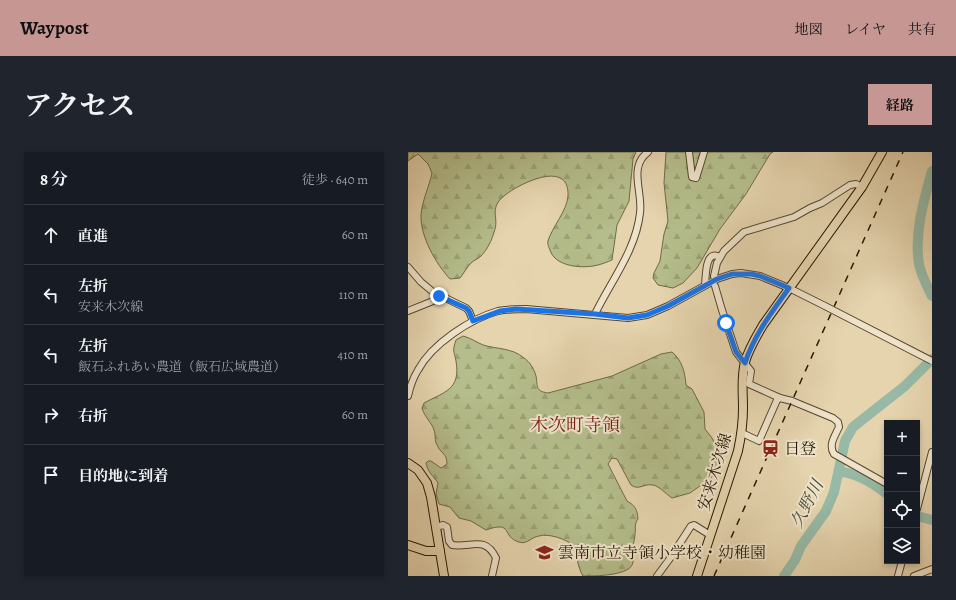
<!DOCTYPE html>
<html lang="ja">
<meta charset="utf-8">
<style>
body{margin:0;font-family:Alegreya,"Noto Serif JP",serif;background:#20242c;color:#f1f3f6}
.controls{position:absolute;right:12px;bottom:12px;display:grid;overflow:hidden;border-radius:0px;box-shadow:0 2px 6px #0003}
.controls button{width:36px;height:36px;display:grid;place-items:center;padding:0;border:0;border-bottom:1px solid #363941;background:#171b24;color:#f1f3f6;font:20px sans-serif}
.stop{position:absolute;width:12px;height:12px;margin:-9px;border:3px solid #1a73e8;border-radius:50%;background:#fff}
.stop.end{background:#1a73e8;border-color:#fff;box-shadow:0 1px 4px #0008}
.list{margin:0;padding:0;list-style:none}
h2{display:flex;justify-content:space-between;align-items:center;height:52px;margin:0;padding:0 16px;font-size:17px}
h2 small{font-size:13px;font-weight:400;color:#9ea1a6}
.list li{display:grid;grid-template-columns:26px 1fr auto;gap:12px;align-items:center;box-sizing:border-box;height:60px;padding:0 16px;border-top:1px solid #363941}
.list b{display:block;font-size:15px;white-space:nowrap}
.list p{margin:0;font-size:13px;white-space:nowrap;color:#9ea1a6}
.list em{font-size:13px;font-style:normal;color:#9ea1a6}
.icon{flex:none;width:22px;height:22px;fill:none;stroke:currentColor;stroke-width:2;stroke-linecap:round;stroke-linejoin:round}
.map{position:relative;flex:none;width:524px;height:424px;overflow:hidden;border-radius:0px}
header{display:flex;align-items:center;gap:24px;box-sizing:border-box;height:56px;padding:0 20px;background:#c59692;color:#111}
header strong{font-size:19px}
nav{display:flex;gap:22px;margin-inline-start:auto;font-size:14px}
.intro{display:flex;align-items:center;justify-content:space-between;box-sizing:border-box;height:96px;padding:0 24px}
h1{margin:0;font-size:28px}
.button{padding:10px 18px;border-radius:0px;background:#c59692;color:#111;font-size:14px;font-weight:700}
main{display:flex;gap:24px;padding:0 24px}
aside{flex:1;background:#171b24;border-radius:0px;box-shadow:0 2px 6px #0003}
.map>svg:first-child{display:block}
.forest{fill:url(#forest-firs);stroke:#6e6a46}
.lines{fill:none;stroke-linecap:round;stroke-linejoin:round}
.river{stroke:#97b9a6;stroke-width:10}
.minor-casing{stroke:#56472d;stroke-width:8}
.major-casing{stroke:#271802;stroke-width:10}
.minor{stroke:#eee3ca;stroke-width:6}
.major{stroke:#e5d4ae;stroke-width:8}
.rail{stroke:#271802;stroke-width:1.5;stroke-dasharray:7 7;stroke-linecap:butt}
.minor-bridge-casing{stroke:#56472d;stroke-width:8;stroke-linecap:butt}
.minor-bridge{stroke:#eee3ca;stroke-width:6}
.route{stroke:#1a73e8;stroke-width:5}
.labels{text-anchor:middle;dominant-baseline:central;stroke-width:4;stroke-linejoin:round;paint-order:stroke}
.poi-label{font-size:16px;fill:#271802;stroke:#eee3ca;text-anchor:start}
.street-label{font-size:16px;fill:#271802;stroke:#eee3ca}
.water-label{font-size:17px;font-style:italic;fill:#4e503b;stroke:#eee3ca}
.quarter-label{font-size:18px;fill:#7a1f14;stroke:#eee3ca}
</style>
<header>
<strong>Waypost</strong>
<nav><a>地図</a><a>レイヤ</a><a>共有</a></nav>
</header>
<div class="intro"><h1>アクセス</h1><a class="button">経路</a></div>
<main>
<aside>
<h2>8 分<small>徒歩 · 640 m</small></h2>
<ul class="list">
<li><svg class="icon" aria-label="ahead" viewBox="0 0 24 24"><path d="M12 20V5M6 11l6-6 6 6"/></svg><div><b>直進</b></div><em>60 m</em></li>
<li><svg class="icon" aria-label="left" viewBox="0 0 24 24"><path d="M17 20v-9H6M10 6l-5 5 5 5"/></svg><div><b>左折</b><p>安来木次線</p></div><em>110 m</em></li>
<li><svg class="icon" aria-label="left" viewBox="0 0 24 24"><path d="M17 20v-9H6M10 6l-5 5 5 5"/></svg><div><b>左折</b><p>飯石ふれあい農道（飯石広域農道）</p></div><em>410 m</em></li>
<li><svg class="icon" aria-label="right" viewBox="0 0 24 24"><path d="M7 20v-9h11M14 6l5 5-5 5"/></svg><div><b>右折</b></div><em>60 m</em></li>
<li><svg class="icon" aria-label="arrive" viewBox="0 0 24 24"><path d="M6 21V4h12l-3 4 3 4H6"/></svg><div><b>目的地に到着</b></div></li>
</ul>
</aside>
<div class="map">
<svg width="524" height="424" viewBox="0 0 524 424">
<defs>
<pattern id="forest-firs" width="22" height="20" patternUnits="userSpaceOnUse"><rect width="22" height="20" fill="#b4bd8b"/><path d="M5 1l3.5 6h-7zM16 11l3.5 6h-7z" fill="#9ba276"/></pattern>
</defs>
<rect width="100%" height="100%" fill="#e5d4ae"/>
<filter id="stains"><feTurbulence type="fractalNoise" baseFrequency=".005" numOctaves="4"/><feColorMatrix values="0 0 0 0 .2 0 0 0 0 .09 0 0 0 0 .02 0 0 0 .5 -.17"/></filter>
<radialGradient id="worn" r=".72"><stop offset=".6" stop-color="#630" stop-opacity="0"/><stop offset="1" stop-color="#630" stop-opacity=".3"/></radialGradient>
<!-- forest -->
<g class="forest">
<path d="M0 0H228L225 7 221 49 209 73 204 108C199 110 194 112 190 113 175 117 147 115 142 98 141 95 139 92 140 89 144 75 159 59 160 44 162 6 110 32 96 44 80 57 92 66 86 80 84 88 79 98 73 104 70 107 66 108 63 111 59 115 56 121 52 126L42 127C28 112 12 84 13 63 14 49 21 35 24 21L20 12 10 2 0 9Z"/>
<polygon points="258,0 365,0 362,2 338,42 312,77 289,116 275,131 265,136 250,133 245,126 246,121 252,109 256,82 260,69 256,31"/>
<path d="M55 184C63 186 68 190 75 193 88 197 105 196 116 206 122 210 126 217 128 224 130 235 127 239 140 241L204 224 253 202 264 200C274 208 277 220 278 233L284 237 296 260 297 277 304 286 312 302 311 315 303 326 282 341 264 346C258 342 251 334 245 333 236 331 231 339 223 333L209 307 204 306 200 312 219 349C228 354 229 358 230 367 226 372 228 376 227 382 227 388 224 395 224 401 224 404 226 407 225 410 224 424 187 424 175 424 169 415 169 400 165 394 160 387 139 381 131 384 123 385 119 393 111 390 93 385 106 368 78 378L63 369 51 366 42 355 31 352 28 342 30 331C25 323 20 321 18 311L20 309H23L33 316 39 312C39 301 33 302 29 293 26 288 28 283 26 278 24 271 17 266 14 256L16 251C36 240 53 238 48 209 46 198 44 200 48 188Z"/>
</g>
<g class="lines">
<!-- river -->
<g class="river">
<path d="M524 19C516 48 506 81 511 112 513 123 519 134 524 144"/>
<path d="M431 320C448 320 466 332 479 342"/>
<polyline points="509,364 524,368"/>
<polyline points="376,424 387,408 393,394 418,359 426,340 437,289 445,275 497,234 524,207"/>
</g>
<defs>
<g id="minor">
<polyline points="281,0 284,25 288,26 296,0"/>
<polyline points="0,115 13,130 25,140 58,156 61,159 65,169"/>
<polyline points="306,124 309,111 316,99 336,80 386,65 402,56 414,51 442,33 448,32 454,35"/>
<path d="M297 133C298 123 297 97 312 105"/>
<path d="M307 134 314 158 328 200 343 219 341 232 372 246 384 249 425 266 430 270 431 275C427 284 420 293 426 302L479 332"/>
<polyline points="0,159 25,149 31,144"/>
<path d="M187 162C203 129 228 98 232 61 235 40 220 15 240 0"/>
<path d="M0 244C2 235 5 226 10 218 24 192 62 167 90 159 99 157 109 157 118 157L220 166 239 163 260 154 309 127 324 122 333 121 352 124 381 136 417 154"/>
<polyline points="334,281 351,289 369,248 372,246"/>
<polyline points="509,357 524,300"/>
<path d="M28 375 35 373 39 375 41 389 44 393C63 396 77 383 88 406L84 424"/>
<polyline points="249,424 263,405 283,374 286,373 302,383"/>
<polyline points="490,424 494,409"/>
<polyline points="506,424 524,417"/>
</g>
<g id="major">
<polyline points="0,311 10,318 19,331 23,345 36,424"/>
<polyline points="0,393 18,399 32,399"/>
<path d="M289 424 330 299C333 285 335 271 335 256 335 241 333 225 337 210 341 196 348 185 355 173L454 35 474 0"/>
</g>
</defs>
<!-- minor casing -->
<use href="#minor" class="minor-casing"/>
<!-- major casing -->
<use href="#major" class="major-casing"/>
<!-- minor -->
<use href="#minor" class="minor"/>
<!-- major -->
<use href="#major" class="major"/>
<!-- rail -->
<polyline class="rail" points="306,424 495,0"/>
<defs>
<polyline id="minor-bridge" points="417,154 524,209"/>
</defs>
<!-- minor-bridge casing -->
<use href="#minor-bridge" class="minor-bridge-casing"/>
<!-- minor-bridge -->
<use href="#minor-bridge" class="minor-bridge"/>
</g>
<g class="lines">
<!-- route -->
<path class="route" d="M31 144 58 156 61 159 65 169 92 159 108 157 187 162 220 166 239 163 260 154 309 127 324 122H343L352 124 381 136C364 160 346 183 337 211L328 200 318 171"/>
</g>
<!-- icons -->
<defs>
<symbol id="station-bare" viewBox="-9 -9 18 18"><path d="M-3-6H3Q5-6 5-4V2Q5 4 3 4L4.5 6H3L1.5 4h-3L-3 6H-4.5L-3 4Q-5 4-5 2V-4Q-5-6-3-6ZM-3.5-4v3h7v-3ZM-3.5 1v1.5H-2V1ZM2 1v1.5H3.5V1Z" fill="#8f2418" stroke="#eee3ca" stroke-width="2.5" paint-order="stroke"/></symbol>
<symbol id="school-bare" viewBox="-9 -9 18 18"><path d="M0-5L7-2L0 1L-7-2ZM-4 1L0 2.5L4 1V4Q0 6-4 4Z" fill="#8f2418" stroke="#eee3ca" stroke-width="2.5" paint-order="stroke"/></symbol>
</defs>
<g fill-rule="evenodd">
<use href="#station-bare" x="350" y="284" width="25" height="25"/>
<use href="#school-bare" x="124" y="388" width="25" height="25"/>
</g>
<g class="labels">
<!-- poi labels -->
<g class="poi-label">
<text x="376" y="297">日登</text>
<text x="150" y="401">雲南市立寺領小学校・幼稚園</text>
</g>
<!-- street labels -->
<g class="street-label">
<text transform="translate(307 320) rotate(-73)">安来木次線</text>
</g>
<!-- water labels -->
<g class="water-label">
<text transform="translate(399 352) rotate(-63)">久野川</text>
</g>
<!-- quarter labels -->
<g class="quarter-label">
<text x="167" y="273">木次町寺領</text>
</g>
</g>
<rect width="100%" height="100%" filter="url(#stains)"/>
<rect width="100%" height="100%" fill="url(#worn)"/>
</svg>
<div class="controls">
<button>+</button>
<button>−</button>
<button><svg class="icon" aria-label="locate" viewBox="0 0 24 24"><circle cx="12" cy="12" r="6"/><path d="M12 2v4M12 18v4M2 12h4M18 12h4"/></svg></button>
<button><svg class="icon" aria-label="layers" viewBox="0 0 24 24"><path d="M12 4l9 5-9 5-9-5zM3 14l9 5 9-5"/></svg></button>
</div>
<div class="stop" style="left:318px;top:171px"></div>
<div class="stop end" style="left:31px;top:144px"></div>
</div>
</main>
